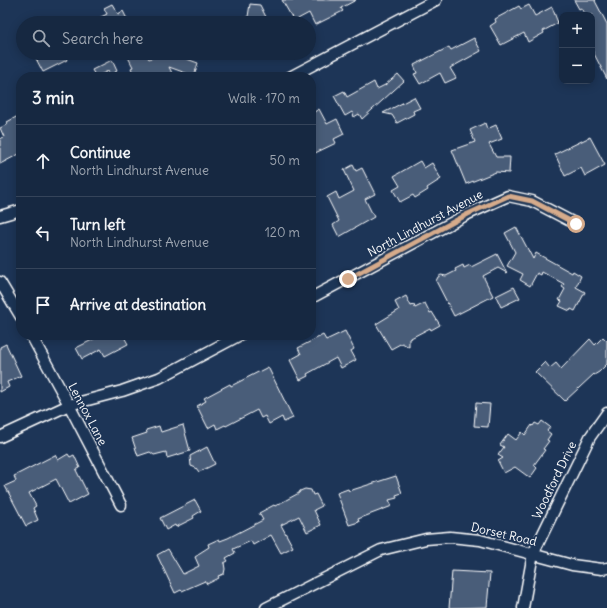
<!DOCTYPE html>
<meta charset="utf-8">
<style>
body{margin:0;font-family:Delius,sans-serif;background:#23344c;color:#f1f3f6}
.controls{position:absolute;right:12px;top:12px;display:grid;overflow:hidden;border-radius:8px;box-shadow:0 2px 10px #0003}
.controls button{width:36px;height:36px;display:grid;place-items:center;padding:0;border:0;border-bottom:1px solid #35445a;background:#162841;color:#f1f3f6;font:20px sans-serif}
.stop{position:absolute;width:12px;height:12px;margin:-9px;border:3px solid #d6ab8b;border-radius:50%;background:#fff}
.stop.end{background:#d6ab8b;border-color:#fff;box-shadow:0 1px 4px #0008}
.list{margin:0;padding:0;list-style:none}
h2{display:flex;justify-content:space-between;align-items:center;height:52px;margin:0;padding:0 16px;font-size:17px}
h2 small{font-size:13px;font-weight:400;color:#9ea6b1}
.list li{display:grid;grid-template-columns:26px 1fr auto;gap:12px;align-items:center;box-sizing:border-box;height:72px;padding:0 16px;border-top:1px solid #35445a}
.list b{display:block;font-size:15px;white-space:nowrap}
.list p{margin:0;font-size:13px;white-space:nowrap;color:#9ea6b1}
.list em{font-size:13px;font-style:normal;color:#9ea6b1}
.icon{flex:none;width:22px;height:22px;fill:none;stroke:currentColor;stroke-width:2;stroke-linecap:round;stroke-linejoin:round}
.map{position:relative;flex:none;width:607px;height:608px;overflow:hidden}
.search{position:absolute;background:#162841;box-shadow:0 2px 10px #0003;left:16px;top:16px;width:300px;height:44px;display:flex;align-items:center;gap:10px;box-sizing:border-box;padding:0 14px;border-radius:22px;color:#9ea6b1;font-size:15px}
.panel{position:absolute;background:#162841;box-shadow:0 2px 10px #0003;left:16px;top:72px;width:300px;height:268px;border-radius:16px}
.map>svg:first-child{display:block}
.building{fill:#4a5d79;stroke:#fff}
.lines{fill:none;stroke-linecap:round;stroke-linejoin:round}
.minor-casing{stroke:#fff;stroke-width:13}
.minor{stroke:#1d3557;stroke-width:10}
.route{stroke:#d6ab8b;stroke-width:5}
.labels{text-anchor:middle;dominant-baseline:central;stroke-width:3.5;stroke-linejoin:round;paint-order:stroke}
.street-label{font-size:12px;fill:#fff;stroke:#1d3557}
</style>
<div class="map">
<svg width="607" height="608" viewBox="0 0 607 608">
<rect width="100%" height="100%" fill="#1d3557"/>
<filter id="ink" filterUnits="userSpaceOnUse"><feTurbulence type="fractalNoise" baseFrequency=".025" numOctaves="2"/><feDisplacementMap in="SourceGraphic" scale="8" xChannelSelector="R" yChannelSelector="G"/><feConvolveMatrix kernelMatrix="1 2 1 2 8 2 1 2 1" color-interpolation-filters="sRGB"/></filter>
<g filter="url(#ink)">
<!-- building -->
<g class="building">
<polygon points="282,0 356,0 341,8 343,11 315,25 309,13 294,21"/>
<polygon points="574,0 596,0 595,1 607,24 607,79 592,50 592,15 585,15 581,8 579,9"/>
<polygon points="112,4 118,14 123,11 129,23 89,23 107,14 104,8"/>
<polygon points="250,4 260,5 269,23 247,23"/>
<polygon points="529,5 535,16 552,7 558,23 543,31 544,33 528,42 524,33 501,45 490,26 496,22 495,19 519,6 521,9"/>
<polygon points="474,38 481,51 450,68 456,78 445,83 440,73 420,84 414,74 417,73 414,65 449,47 451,50"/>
<polygon points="33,53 64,53 67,60 43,72"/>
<polygon points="126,53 145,53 149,59 161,53 167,53 168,57 176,53 181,53 184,58 198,63 194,76 169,67 174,77 135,77 131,68 133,67"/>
<polygon points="112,60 117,71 110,75 108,71 96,77 92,70"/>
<polygon points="398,74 404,81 362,119 359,114 354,117 352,112 345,116 334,96 344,91 347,97 374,82 377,89 385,85"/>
<polygon points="414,97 420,108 413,111 414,114 397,123 392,115 383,113"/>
<polygon points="319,109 327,124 337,119 344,134 334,139 336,143 313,154 311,150 311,114"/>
<polygon points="18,116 21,122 21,153 0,164 0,139 4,137 0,128 8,124 7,122"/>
<polygon points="485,123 487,129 496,125 502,139 489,144 496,157 510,157 509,173 496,172 466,184 452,150 475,142 470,130"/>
<polygon points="590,137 605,165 585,176 581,168 565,176 555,154"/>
<polygon points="420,161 424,168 432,163 441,179 427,188 428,190 415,198 413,195 400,202 393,190 400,186 394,176"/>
<polygon points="353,165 356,171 362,168 375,194 365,199 374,217 339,237 333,225 339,221 327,197 336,192 339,199 354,191 344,170"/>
<polygon points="516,227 533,259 536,253 572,273 573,271 581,276 576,287 585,292 575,311 571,309 570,311 559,306 562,301 559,300 565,289 562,287 564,284 542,272 541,275 537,273 530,286 520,280 523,274 507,266 515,252 505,233"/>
<polygon points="497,254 507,273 498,268 483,276 493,296 454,316 436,281 438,277 441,275 446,276 456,271 455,269 463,265 464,268 470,265 471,267"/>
<polygon points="514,287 520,298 501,307 496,296"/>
<polygon points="406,296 411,306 414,305 415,308 425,303 430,313 432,312 440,325 431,330 430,328 409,339 409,347 402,343 391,349 376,324 399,310 395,302"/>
<polygon points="345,331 354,349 351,351 356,360 341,368 336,358 307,374 308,376 300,380 290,360 301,354 298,348 323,335 326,340"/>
<polygon points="92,335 123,335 128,344 105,356 101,349 82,359 76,348 94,339"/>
<polygon points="603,337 607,341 607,364 599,372 594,375 594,374 565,401 535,372 545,362 550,368 556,363 561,369 590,339 595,345"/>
<polygon points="6,344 21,376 7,382 9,387 0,392 0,347"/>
<polygon points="268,367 293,418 284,422 282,417 269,424 265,416 261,418 257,410 226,426 225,425 217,429 215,424 208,428 197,406 206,401 204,398 230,384 231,386"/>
<polygon points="476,403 490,404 488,427 474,426"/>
<polygon points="542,421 550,427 547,431 551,434 547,440 549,441 543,449 545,450 534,465 537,468 530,478 515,467 504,473 498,461 503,458 498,455 504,447 500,445 508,434 516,440 522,432 525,435 532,425 533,426 535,423 539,425"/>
<polygon points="183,425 190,451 167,458 166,452 154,455 150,452 138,456 132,438 147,433 146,430 159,426 161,432"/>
<polygon points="207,447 215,464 199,472 196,468 191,466 190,456"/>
<polygon points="68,454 70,457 74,455 80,468 76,470 88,494 69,504 56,479 29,493 36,506 33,508 38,520 26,526 5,486 16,481 14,476 55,455 58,460"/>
<polygon points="396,476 402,493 396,495 397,498 389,500 392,506 358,519 359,522 349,525 337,493 348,489 349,491"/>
<polygon points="305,489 311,490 313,495 316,494 322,506 314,510 321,525 307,532 299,516 281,525 293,547 281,553 271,535 253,545 251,541 233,549 235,553 226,558 228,561 224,563 225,569 224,574 218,576 219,578 207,584 205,581 182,591 181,590 175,593 157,555 168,549 183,574 199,566 195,557 198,555 198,554 209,547 208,544 219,539 220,541 228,538 263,520 259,513 274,505 275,506 299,493 300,491"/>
<polygon points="195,500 201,511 193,516 194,518 176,527 175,525 166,530 160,518"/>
<polygon points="452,571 490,573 487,607 449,608"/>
</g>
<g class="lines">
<defs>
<g id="minor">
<polyline points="290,77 436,0"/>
<polyline points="0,216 21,210"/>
<polyline points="0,282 21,317"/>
<polyline points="311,298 468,214 508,196 532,201 576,224"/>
<polyline points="31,335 69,405 121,505"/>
<polyline points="0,437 69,405 122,391 159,378 240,335"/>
<polyline points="266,608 381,550 426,539 450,537 480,540 572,565 602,569 607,568"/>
<polyline points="523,608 533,554 590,437 607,413"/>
</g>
</defs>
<!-- minor casing -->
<use href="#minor" class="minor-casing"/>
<!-- minor -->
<use href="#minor" class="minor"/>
</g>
</g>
<g class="lines" filter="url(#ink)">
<!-- route -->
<polyline class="route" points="348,279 468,214 508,196 532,201 576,224"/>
</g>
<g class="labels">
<!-- street labels -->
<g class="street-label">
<text transform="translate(425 223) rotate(-28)">North Lindhurst Avenue</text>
<text transform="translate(88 414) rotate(62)">Lennox Lane</text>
<text transform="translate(554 480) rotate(-64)">Woodford Drive</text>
<text transform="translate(504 534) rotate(13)">Dorset Road</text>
</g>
</g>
</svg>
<div class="controls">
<button>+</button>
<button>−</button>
</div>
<div class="stop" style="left:576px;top:224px"></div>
<div class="stop end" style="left:348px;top:279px"></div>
<div class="search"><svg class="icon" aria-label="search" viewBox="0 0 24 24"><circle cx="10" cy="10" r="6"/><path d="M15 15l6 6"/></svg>Search here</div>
<section class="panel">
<h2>3 min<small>Walk · 170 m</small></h2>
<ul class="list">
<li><svg class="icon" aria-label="ahead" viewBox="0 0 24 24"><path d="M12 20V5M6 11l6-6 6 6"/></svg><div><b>Continue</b><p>North Lindhurst Avenue</p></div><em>50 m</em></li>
<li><svg class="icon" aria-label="left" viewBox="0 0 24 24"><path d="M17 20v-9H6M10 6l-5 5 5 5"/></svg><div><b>Turn left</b><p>North Lindhurst Avenue</p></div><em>120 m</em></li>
<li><svg class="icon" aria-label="arrive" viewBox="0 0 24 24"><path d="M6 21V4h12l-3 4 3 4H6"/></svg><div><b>Arrive at destination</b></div></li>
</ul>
</section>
</div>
